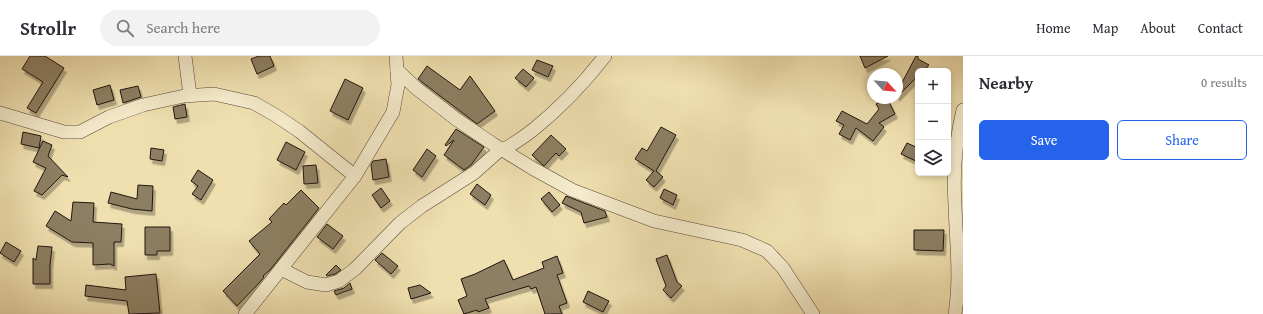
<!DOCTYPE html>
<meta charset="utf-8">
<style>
body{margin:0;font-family:"Gentium Book Plus",serif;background:#f2f2f3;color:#2b2b33}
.controls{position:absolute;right:12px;top:12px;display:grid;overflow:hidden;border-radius:6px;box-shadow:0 2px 6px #0003}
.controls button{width:36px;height:36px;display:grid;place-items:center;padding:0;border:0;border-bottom:1px solid #e1e1e2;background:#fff;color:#2b2b33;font:20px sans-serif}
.compass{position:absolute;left:867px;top:12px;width:36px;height:36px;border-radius:50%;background:#fff;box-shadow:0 2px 6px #0003;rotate:116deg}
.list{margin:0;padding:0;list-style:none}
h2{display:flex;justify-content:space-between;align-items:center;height:52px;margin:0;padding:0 16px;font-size:17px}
h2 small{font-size:13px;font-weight:400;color:#7c7c81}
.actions{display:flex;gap:8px;padding:12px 16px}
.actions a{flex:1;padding:9px 0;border:1px solid #2563eb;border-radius:6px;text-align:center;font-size:14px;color:#2563eb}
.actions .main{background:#2563eb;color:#fff}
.icon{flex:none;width:22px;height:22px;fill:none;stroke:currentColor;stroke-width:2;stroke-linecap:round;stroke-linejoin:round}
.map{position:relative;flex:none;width:963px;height:258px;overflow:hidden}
header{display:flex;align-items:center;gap:24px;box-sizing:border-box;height:56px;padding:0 20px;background:#fff;border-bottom:1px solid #e1e1e2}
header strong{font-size:19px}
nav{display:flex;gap:22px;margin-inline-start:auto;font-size:14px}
.search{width:280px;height:36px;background:#f2f2f3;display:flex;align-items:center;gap:10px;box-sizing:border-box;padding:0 14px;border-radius:22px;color:#7c7c81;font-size:15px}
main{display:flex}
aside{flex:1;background:#fff}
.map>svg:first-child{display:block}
.building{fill:#8d7f63;stroke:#21150f;filter:url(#shadow)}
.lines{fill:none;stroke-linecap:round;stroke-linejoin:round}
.street-casing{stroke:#554837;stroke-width:14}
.street{stroke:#f5ebcc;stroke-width:13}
</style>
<header>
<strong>Strollr</strong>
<div class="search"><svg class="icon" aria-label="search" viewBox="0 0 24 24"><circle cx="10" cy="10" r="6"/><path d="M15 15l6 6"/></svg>Search here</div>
<nav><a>Home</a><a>Map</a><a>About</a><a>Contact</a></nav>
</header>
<main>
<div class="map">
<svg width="963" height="258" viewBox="0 0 963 258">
<defs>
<filter id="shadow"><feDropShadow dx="2.5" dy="4.5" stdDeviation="0" flood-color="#0004"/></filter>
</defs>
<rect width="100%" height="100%" fill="#f0e0b0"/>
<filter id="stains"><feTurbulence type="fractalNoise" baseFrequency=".005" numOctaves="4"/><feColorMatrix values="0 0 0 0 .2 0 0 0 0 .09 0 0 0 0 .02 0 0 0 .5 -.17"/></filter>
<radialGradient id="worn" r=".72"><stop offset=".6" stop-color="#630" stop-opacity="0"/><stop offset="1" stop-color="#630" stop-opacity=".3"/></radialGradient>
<!-- building -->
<g class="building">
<polygon points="30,0 45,0 64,12 36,57 27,52 43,26 22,13"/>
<polygon points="259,0 270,0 274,10 257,18 251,3"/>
<polygon points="860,0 888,0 865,12"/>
<polygon points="916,0 918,0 918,3 929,9 923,15 918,15 918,20 897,41 897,36"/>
<polygon points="537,4 553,10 548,21 532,14"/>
<polygon points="427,10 460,34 470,20 495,55 477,68 418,23"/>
<polygon points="523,13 534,22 526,31 515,22"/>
<polygon points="345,23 363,32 348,64 330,55"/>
<polygon points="110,29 114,44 97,49 93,34"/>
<polygon points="138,30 141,41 123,47 120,34"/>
<polygon points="887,42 895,58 879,67 884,71 873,85 856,72 850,84 839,78 844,69 836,65 842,55 867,68 879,53 876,48"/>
<polygon points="185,48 187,61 175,63 173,51"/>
<polygon points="661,71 676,79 656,115 663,121 654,131 646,124 654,115 635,103 642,92 647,95"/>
<polygon points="456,73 484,91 471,109 464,114 444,99 454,84 446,90 445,89"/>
<polygon points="23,76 41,80 39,92 21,88"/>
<polygon points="551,79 566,93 559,100 556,97 544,110 532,99"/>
<polygon points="43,85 52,89 48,100 68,121 62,119 42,139 34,135 46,112 33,106"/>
<polygon points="286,86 305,96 296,114 277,104"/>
<polygon points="907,87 918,92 918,106 901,98"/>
<polygon points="151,92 164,94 162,105 150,103"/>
<polygon points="427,93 436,100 422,121 413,114"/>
<polygon points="386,103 389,121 373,124 371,109 373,105"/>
<polygon points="316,109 318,127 304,128 303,110"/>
<polygon points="198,114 213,124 201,144 192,138 198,130 191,125"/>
<polygon points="477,128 491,139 485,149 470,138"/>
<polygon points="138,129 153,130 152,155 132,153 108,147 111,136 137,143"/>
<polygon points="381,132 390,145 381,152 372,139"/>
<polygon points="664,133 677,139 673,149 660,142"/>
<polygon points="301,134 319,152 270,214 263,220 264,221 259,227 237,250 223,235 260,198 249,185 272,166 269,163 284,147 286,149"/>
<polygon points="549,136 560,149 552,156 541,143"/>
<polygon points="566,140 605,155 607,161 584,167 581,156 562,147"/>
<polygon points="73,146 94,147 93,166 122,168 121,186 114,186 114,210 110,208 93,209 93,187 72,186 46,170 55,155 71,165"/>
<polygon points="327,168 343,180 333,193 317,181"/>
<polygon points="145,171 170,171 170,195 157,195 157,199 145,199"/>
<polygon points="914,174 944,174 943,195 914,194"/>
<polygon points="6,186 21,195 14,206 0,197"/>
<polygon points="38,190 52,191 50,209 50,228 33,228 33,202 36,204"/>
<polygon points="382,197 398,210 391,218 375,204"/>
<polygon points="667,199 677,226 682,230 671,242 663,234 666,230 656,203"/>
<polygon points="557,200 563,217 557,219 567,247 559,250 562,258 545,258 536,231 531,233 529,230 485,243 489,252 478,256 477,254 464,258 458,244 467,240 461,223 475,218 504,204 513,224 544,212 542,206"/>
<polygon points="336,209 341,214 335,218 327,220 326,219"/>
<polygon points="156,218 160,257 129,258 127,245 85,240 86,229 126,234 125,221"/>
<polygon points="350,227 352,233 336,239 334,235 344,232"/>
<polygon points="420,229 431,237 411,243 408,232"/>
<polygon points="588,235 609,245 603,256 583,246"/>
</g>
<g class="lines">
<defs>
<g id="street">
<polyline points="185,0 190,39"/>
<polyline points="397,14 416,32 456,63 493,88 532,112 572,134 654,165 742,184 767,195 783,212 813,258"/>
<polyline points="0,57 64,76 80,76 109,61 143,49 184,40 214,38 254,47 275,59 299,75 355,120"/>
<path d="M503 94C513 88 524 81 534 73 560 52 584 27 605 0"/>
<polyline points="281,213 307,226 326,229 339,225 355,213 400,167 422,150 474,117 501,93"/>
<polyline points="245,258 355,120 393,56 398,29 396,0"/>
<path d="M955 258C961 221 956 185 955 148 953 118 956 83 963 54"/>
</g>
</defs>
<!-- street casing -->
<use href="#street" class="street-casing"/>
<!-- street -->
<use href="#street" class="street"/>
</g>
<rect width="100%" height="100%" filter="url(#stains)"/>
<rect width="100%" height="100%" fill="url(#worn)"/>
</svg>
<div class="controls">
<button>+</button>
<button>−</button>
<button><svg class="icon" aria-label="layers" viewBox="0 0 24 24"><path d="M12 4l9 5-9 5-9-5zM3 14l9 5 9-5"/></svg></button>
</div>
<svg class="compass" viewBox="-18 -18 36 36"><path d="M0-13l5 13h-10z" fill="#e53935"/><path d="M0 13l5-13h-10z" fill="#7c7c81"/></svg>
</div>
<aside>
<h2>Nearby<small>0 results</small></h2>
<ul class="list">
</ul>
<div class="actions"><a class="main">Save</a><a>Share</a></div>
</aside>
</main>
